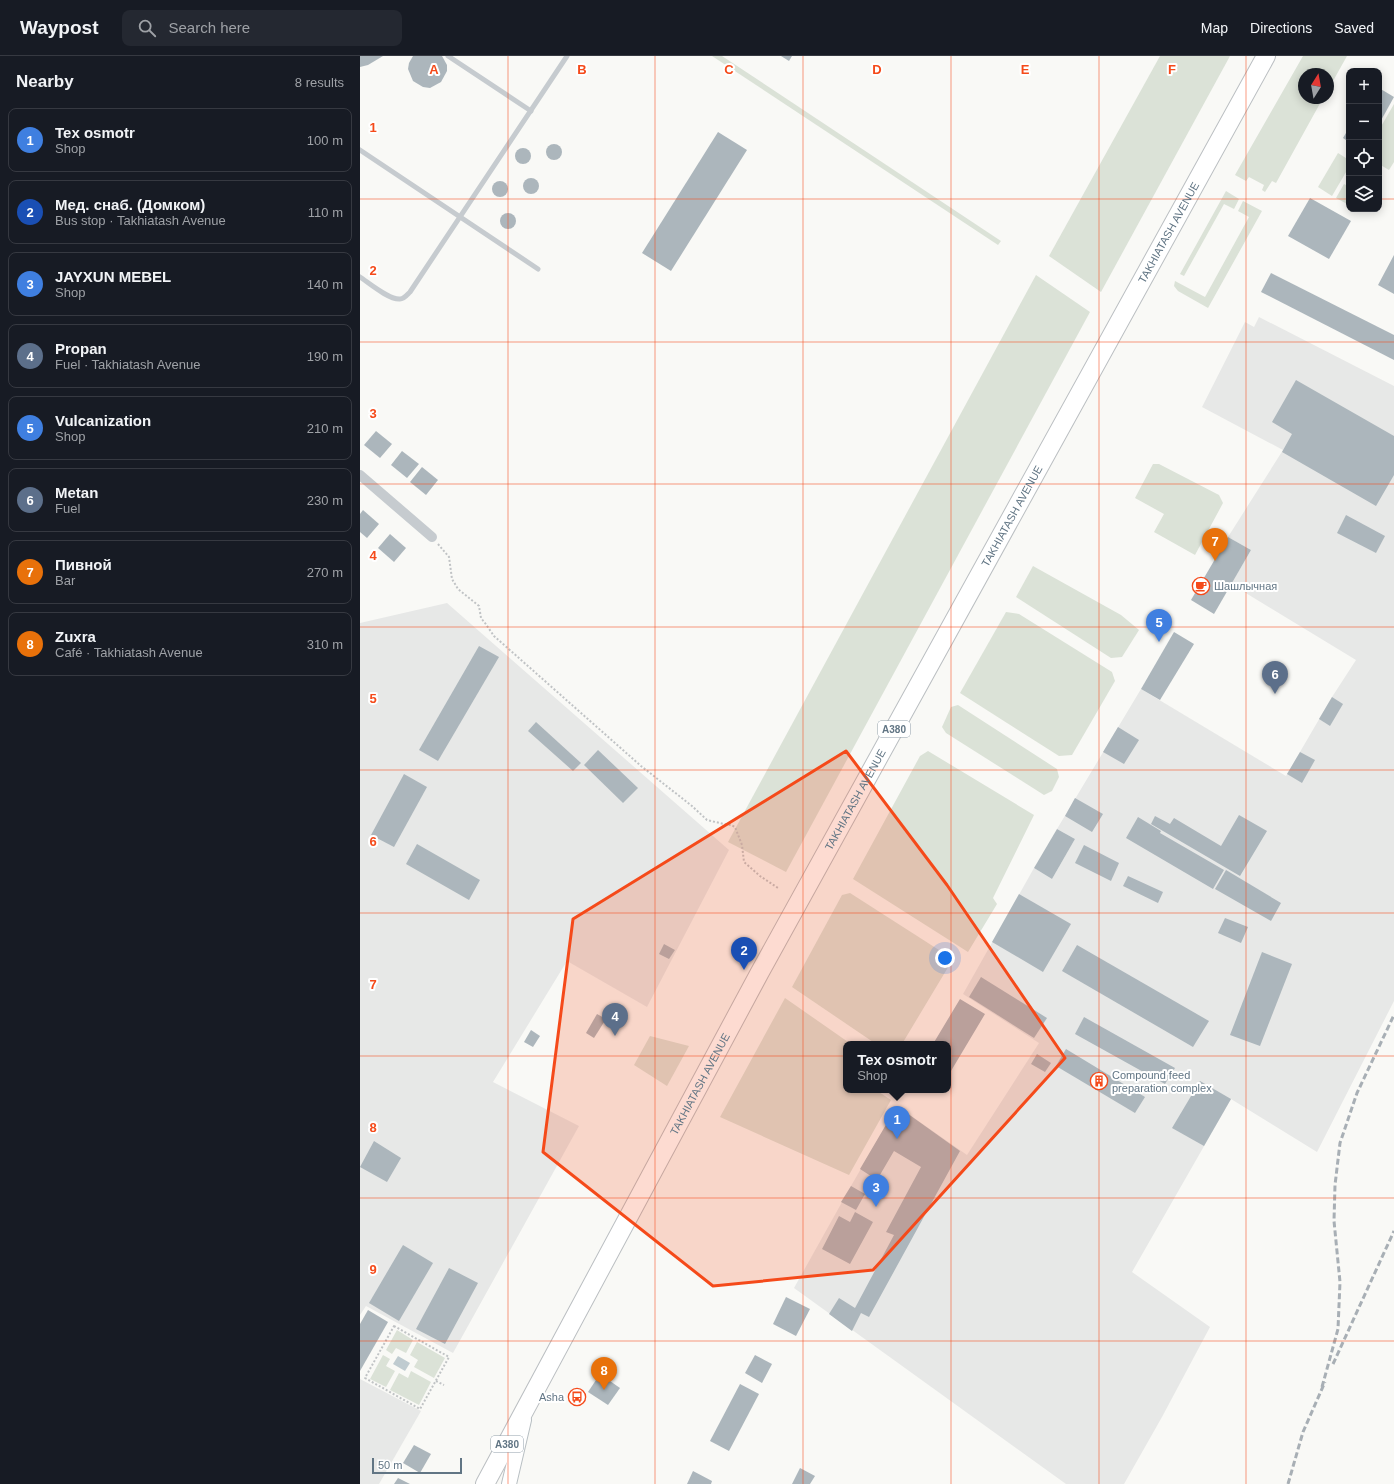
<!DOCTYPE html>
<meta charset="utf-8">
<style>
body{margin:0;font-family:Helvetica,sans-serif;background:#242831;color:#f1f3f6}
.controls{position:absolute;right:12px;top:12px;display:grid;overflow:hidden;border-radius:8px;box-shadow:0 2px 10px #0003}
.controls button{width:36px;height:36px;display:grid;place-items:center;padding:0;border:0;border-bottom:1px solid #363941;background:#171b24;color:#f1f3f6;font:20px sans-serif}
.compass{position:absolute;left:938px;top:12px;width:36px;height:36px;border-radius:50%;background:#171b24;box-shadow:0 2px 10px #0003;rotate:11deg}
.scale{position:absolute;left:12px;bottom:10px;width:90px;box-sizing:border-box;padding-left:4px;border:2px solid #617584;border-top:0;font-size:11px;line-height:14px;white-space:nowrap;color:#617584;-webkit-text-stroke:3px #fff;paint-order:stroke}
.you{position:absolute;left:585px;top:902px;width:14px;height:14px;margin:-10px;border:3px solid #fff;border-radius:50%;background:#1a73e8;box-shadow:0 0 0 6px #1a73e833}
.badge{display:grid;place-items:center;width:26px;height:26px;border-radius:50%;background:#f54a1a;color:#fff;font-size:13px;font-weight:700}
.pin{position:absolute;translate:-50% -33px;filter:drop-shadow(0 1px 2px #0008)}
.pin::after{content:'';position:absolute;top:21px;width:14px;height:12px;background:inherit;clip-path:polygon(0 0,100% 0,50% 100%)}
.popup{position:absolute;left:483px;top:985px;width:108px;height:52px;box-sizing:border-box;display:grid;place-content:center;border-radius:8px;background:#171b24;filter:drop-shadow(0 1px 3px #0005);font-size:13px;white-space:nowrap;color:#9ea1a6}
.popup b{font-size:15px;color:#f1f3f6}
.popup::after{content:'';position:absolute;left:50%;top:100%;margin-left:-8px;border:8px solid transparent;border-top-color:#171b24}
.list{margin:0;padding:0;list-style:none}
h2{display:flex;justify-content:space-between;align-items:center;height:52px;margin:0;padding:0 16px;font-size:17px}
h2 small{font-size:13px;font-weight:400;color:#9ea1a6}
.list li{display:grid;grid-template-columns:26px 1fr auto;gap:12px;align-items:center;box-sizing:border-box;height:64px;margin:0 8px 8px;padding:0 8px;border:1px solid #363941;border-radius:8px}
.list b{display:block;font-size:15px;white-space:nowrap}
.list p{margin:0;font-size:13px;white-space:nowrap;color:#9ea1a6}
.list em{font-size:13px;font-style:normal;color:#9ea1a6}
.icon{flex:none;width:22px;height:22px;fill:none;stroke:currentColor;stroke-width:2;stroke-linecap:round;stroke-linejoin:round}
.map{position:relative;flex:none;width:1034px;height:1428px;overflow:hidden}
header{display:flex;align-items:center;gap:24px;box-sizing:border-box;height:56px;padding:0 20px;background:#171b24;border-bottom:1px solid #363941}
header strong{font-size:19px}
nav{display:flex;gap:22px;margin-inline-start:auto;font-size:14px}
.search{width:280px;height:36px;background:#242831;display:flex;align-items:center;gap:10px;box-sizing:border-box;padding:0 14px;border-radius:8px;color:#9ea1a6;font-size:15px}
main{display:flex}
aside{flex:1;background:#171b24}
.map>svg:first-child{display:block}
.built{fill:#e7e8e7}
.green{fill:#dbe2d7}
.water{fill:#bfcbd0}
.building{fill:#acb6bc}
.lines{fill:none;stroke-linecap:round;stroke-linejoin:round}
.secondary-casing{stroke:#b8bfc3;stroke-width:16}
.highway-casing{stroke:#bbbfc2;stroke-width:20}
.path{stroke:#c0c3c5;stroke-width:2;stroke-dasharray:2 2;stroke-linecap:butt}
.lane{stroke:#c6cbcf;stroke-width:5}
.street{stroke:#c6cbcf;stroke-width:10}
.secondary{stroke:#fff;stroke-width:14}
.highway{stroke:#fff;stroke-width:18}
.rail{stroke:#a8afb5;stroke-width:3;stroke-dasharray:6 3;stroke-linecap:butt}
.marked{fill:#f54a1a;fill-opacity:0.2;stroke:#f54a1a;stroke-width:3;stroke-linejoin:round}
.grid{fill:none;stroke:#f54a1a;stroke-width:1;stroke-opacity:0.55}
.labels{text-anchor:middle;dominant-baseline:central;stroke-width:4;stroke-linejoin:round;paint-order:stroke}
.shield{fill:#fff;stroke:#909ea9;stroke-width:1}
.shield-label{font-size:10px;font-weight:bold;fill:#617584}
.street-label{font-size:11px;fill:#617584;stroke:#fff}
.poi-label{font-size:11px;fill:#617584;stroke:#fff;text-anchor:start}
.grid-label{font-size:13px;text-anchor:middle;font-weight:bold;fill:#f54a1a;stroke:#fff;stroke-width:4;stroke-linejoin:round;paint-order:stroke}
</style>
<header>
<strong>Waypost</strong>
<div class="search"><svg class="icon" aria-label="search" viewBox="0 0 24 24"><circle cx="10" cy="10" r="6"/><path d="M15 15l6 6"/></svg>Search here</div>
<nav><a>Map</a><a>Directions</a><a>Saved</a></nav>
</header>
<main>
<aside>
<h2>Nearby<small>8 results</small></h2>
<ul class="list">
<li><span class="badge" style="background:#3f7fe0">1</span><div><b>Tex osmotr</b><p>Shop</p></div><em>100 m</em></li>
<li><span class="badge" style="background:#1a4fb4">2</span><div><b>Мед. снаб. (Домком)</b><p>Bus stop · Takhiatash Avenue</p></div><em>110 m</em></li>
<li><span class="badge" style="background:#3f7fe0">3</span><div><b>JAYXUN MEBEL</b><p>Shop</p></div><em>140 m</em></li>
<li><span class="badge" style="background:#5c6f8a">4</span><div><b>Propan</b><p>Fuel · Takhiatash Avenue</p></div><em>190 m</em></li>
<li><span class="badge" style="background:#3f7fe0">5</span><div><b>Vulcanization</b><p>Shop</p></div><em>210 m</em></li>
<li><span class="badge" style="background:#5c6f8a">6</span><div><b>Metan</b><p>Fuel</p></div><em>230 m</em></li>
<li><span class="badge" style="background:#e8710a">7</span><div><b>Пивной</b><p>Bar</p></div><em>270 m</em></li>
<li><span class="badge" style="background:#e8710a">8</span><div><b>Zuxra</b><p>Café · Takhiatash Avenue</p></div><em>310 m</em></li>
</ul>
</aside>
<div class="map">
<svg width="1034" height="1428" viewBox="0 0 1034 1428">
<rect width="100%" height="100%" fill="#f9f9f6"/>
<!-- built -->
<g class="built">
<polygon points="899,261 1034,330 1034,945 957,1096 871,1043 772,1216 850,1271 802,1361 764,1428 706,1428 434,1232 491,1130 537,1050 607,1099 679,987 603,938 674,812 692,823 715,783 697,773 781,633 926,720 972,641 996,604 871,528 891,494 868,481 923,394 842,351 885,266 894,271"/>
<polygon points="87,547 369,794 287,951 207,905 133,1026 219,1070 93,1297 6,1250 0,1259 0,567"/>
<polygon points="0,1323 61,1355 19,1428 0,1428"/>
</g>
<!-- green -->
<g class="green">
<polygon points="352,0 362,0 641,185 638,189"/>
<polygon points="800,0 870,0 741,236 689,200"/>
<polygon points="943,0 987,0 968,34 968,18 944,18 944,42 963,42 916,127 912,125 905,136 902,134 904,129 889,121 886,125 875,119"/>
<polygon points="1034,48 1034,106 1029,114 1019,108 1019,74"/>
<polygon points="978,97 989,104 989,111 972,140 958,131"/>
<polygon points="984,128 988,130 989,128 989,149 976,142"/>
<polygon points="866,135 879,143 874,153 864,148 824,220 820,218"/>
<polygon points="883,145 902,155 848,252 818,235 814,230 815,225 845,241 889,161 878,155"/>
<polygon points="676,219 730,256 426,816 368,786"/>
<polygon points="793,408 799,408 859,439 863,447 835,499 794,476 804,458 775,442"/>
<polygon points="673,510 761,559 779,574 762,601 751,602 656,541"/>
<polygon points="646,556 659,558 752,616 755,625 712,699 699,700 600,637"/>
<polygon points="598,649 697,713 699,721 692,735 684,739 586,677 582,671 591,651"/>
<polygon points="568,695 674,759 633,842 637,848 608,896 493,823 560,700"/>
<polygon points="490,837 593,903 542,988 516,988 432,931 482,839"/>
<polygon points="425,942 491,988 486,988 486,1034 516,1034 531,1044 489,1119 360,1061"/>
<polygon points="290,980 329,990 307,1030 274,1009"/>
<polygon points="37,1274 53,1284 46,1297 36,1292 32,1298 26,1294"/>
<polygon points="57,1286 85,1302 74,1322 54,1311 58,1304 50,1299"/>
<polygon points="23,1299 30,1303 26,1310 35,1315 26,1331 10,1323"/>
<polygon points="51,1315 71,1326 59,1349 30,1334 39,1317 48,1322"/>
</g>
<!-- water -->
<polygon class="water" points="38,1300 50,1307 45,1315 33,1308"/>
<!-- building -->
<g class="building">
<polygon points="0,0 23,0 8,9 0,11"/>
<polygon points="53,0 82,0 87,9 87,15 81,26 70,32 63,31 53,25 48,13 49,7"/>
<polygon points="421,0 432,0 429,5"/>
<polygon points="1019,32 1034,41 1019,68"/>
<polygon points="989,72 989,86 983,82"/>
<polygon points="358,76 387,94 311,215 282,197"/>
<circle cx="194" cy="96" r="8"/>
<circle cx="163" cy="100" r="8"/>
<circle cx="171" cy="130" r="8"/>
<circle cx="140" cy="133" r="8"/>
<polygon points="950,142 991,165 969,203 928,180"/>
<circle cx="148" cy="165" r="8"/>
<polygon points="1034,199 1034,238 1018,229"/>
<polygon points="911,217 1034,279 1034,304 901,236"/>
<polygon points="936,324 1034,380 1034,419 1016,450 922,396 932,378 912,366"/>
<polygon points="16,375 32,388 20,402 4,389"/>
<polygon points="42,395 59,408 47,422 31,409"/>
<polygon points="62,411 78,424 66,439 50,426"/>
<polygon points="3,454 19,468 7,482 0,476 0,458"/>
<polygon points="986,459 1025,480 1016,497 977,477"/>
<polygon points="30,478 46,492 34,506 18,492"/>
<polygon points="868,481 891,494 854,558 831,544"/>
<polygon points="814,576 834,588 800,644 781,633"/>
<polygon points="119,590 139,601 78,705 59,694"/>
<polygon points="972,641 983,648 970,670 959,663"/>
<polygon points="176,666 221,707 213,715 168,675"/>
<polygon points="758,671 779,684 764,708 743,696"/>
<polygon points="238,694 278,732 263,747 224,709"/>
<polygon points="940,696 955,704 942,727 927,718"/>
<polygon points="44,718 67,731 34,791 11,779"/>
<polygon points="715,742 743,758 732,776 705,760"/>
<polygon points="879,759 907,775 880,820 791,768 795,760 810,768 814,762 861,790"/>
<polygon points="778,761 801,775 800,777 864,814 853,833 766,782"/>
<polygon points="697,773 715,783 692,823 674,812"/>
<polygon points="57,788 120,824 109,844 46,808"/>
<polygon points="724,789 759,807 751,825 715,807"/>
<polygon points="866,814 921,847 911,865 855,833"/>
<polygon points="768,820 803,836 798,847 763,830"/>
<polygon points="659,838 711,868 683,916 632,886"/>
<polygon points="865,862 888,871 881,887 858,877"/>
<polygon points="304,888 315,894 309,903 299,898"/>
<polygon points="717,889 849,965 833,991 702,915"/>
<polygon points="902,896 932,908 900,990 870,979"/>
<polygon points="621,921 687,962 674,982 609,941"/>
<polygon points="600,943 625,958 588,1020 588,988 573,988"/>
<polygon points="237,958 246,963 234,982 226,977"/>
<polygon points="724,961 815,1012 805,1028 715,978"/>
<polygon points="171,974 180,980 173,991 164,986"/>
<polygon points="706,993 785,1041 775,1057 696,1010"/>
<polygon points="677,998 691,1007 685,1016 671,1008"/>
<polygon points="840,1025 871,1043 844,1090 812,1072"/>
<polygon points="537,1050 600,1095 509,1261 501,1257 492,1275 469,1258 479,1242 495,1252 534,1179 526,1176 561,1111 534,1095 517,1124 500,1113"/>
<polygon points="14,1085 41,1102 27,1126 0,1111"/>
<polygon points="491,1130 505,1138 496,1154 481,1146"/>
<polygon points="495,1156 513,1166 490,1208 462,1193 479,1160 490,1166"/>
<polygon points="43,1189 73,1207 39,1265 9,1247"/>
<polygon points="89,1212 118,1227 85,1288 56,1273"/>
<polygon points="426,1241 450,1253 436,1280 413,1268"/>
<polygon points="8,1254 28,1266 0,1315 0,1268"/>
<polygon points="395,1299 412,1308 402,1327 385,1317"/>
<polygon points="240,1318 260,1332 248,1349 228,1336"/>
<polygon points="380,1328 399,1338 369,1395 350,1385"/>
<polygon points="54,1389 71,1398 60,1417 43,1407"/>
<polygon points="440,1412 455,1420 450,1428 432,1428"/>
<polygon points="333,1415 352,1425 351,1428 327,1428"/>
<polygon points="38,1422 50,1428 34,1428"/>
</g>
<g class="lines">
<defs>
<polyline id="secondary" points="149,1428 164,1364"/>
<g id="highway">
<path id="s1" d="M125 1428 400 916 906 0"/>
</g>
</defs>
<!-- secondary casing -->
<use href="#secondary" class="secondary-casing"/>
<!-- highway casing -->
<use href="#highway" class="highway-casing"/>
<!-- path -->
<g class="path">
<polyline points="78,488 89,501 92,523 98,533 119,550 121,562 125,567 134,580 281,710 332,750 347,764 364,768 371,769 375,771 382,789 384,806 400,820 418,832"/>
<polygon points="34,1270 89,1301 60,1353 5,1322"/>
<polyline points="76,1325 84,1329"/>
</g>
<!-- lane -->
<g class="lane">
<polyline points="88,0 171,55"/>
<polyline points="0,94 178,213"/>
<path d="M0 221C9 227 29 244 40 243 44 243 47 239 50 236L207 0"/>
</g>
<!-- street -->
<polyline class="street" points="0,419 72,481"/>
<!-- secondary -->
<use href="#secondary" class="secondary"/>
<!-- highway -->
<use href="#highway" class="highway"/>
<!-- rail -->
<g class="rail">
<polyline points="973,1308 1034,1175"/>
<polyline points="962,1331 978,1273 980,1226 974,1165 975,1129 980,1087 997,1037 1034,959"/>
<polyline points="928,1428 943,1376 965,1326"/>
</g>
</g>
<!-- marked area -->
<path class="marked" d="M486 695 587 829 705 1002 513 1214 353 1230 183 1096 213 863Z"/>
<!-- grid -->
<path class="grid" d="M148 0V1428M295 0V1428M443 0V1428M591 0V1428M739 0V1428M886 0V1428M0 143H989M1019 143H1034M0 286H1034M0 428H1034M0 571H1034M0 714H1034M0 857H1034M0 1000H1034M0 1142H1034M0 1285H1034"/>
<!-- icons -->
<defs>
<symbol id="cafe-ring" viewBox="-11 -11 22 22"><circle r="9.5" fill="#fff" stroke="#f54a1a" stroke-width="1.5"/><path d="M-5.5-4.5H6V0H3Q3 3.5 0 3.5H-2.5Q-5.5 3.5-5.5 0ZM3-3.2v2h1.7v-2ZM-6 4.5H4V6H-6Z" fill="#f54a1a"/></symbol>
<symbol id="building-ring" viewBox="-11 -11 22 22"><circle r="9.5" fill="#fff" stroke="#f54a1a" stroke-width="1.5"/><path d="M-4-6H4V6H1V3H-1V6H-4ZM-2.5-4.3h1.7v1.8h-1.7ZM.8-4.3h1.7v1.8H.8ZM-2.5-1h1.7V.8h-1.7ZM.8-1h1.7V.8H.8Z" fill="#f54a1a"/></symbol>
<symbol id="bus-ring" viewBox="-11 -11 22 22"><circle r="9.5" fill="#fff" stroke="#f54a1a" stroke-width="1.5"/><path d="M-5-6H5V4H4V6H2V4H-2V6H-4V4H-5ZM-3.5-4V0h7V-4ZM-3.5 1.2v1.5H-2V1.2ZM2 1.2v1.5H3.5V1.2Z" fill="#f54a1a"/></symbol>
</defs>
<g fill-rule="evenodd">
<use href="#cafe-ring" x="831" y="520" width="20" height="20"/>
<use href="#building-ring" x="729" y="1015" width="20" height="20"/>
<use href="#bus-ring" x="207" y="1331" width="20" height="20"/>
</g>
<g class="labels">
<!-- shield labels -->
<g class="shield">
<rect x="518" y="665" width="32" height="16" rx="3"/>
<rect x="131" y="1380" width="32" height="16" rx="3"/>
</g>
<g class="shield-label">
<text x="534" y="673">A380</text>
<text x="147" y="1388">A380</text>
</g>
<!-- street labels -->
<g class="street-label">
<text stroke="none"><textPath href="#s1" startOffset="1426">TAKHIATASH AVENUE</textPath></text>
<text stroke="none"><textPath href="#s1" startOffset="1102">TAKHIATASH AVENUE</textPath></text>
<text stroke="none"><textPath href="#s1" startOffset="778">TAKHIATASH AVENUE</textPath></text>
<text stroke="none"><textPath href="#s1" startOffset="454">TAKHIATASH AVENUE</textPath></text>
</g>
<!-- poi labels -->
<g class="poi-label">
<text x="854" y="530">Шашлычная</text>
<text x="752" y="1019">Compound feed<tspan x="752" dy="13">preparation complex</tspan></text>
<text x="204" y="1341" text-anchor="end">Asha</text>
</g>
</g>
<g class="grid-label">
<text x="74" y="18">A</text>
<text x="222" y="18">B</text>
<text x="369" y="18">C</text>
<text x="517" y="18">D</text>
<text x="665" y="18">E</text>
<text x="812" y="18">F</text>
<text x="13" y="76">1</text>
<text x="13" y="219">2</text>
<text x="13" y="362">3</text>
<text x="13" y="504">4</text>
<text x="13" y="647">5</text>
<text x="13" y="790">6</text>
<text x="13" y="933">7</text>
<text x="13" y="1076">8</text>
<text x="13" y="1218">9</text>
</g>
</svg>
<div class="controls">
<button>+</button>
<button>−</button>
<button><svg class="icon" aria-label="locate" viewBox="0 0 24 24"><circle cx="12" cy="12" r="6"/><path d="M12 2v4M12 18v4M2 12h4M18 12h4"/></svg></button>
<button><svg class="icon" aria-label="layers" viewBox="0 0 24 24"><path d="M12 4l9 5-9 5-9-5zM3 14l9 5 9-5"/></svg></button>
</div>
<svg class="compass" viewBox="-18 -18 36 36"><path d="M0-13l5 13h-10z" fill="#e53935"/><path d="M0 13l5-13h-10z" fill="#9ea1a6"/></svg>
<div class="scale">50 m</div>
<div class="you"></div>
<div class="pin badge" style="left:537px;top:1083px;background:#3f7fe0">1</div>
<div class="popup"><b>Tex osmotr</b>Shop</div>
<div class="pin badge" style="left:384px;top:914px;background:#1a4fb4">2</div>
<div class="pin badge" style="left:516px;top:1151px;background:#3f7fe0">3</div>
<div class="pin badge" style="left:255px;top:980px;background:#5c6f8a">4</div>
<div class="pin badge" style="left:799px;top:586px;background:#3f7fe0">5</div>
<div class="pin badge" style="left:915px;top:638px;background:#5c6f8a">6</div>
<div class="pin badge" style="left:855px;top:505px;background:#e8710a">7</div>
<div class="pin badge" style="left:244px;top:1334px;background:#e8710a">8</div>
</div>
</main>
